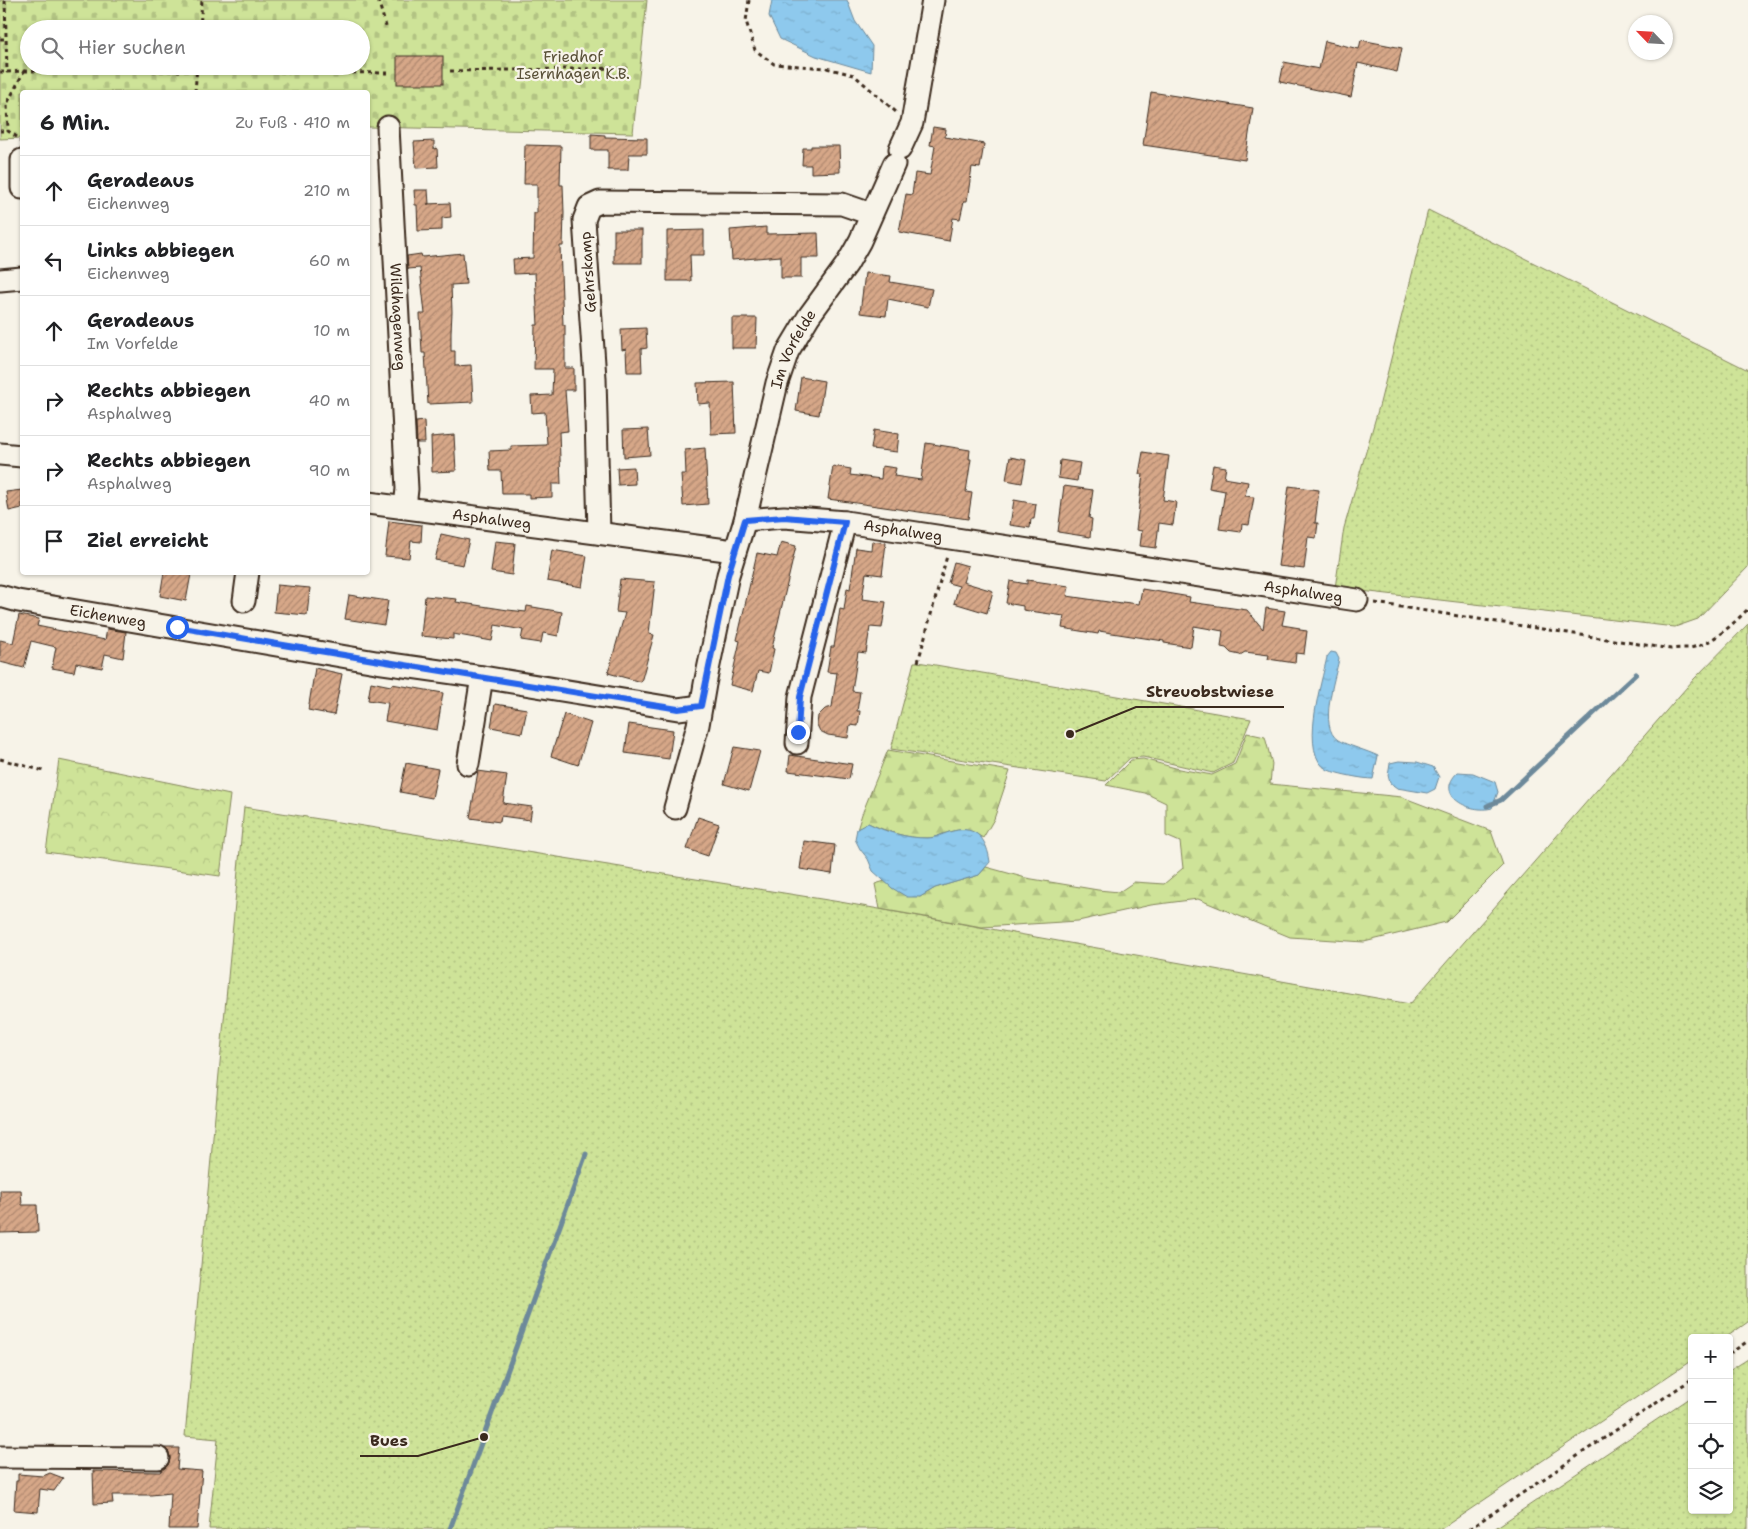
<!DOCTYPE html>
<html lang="de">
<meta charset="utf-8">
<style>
body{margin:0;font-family:"Shantell Sans",sans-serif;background:#f6f6f6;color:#202124}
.controls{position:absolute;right:15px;bottom:15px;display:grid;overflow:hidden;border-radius:5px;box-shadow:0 1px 4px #0004}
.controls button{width:45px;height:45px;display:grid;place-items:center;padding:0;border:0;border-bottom:1px solid #e0e0e0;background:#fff;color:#202124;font:25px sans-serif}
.compass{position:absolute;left:1628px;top:15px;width:45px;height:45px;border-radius:50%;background:#fff;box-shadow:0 1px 4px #0004;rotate:295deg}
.stop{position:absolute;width:15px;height:15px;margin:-11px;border:4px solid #2563eb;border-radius:50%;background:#fff}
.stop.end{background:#2563eb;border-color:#fff;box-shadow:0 1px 5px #0008}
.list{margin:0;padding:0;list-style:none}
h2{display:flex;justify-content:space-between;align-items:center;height:65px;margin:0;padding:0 20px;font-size:21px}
h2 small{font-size:16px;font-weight:400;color:#757577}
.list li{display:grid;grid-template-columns:32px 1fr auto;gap:15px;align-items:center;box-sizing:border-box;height:70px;padding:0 20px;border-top:1px solid #e0e0e0}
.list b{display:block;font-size:19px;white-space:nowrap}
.list p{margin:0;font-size:16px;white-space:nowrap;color:#757577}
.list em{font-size:16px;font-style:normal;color:#757577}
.icon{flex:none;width:28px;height:28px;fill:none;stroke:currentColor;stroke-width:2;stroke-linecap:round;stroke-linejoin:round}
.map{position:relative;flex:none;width:1748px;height:1529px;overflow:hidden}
.search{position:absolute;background:#fff;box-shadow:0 1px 4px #0004;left:20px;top:20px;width:350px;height:55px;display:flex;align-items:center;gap:12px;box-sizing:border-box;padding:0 18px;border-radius:28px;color:#757577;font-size:19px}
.panel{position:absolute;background:#fff;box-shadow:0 1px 4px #0004;left:20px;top:90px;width:350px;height:485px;border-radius:5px}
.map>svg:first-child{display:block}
.grass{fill:url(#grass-dots);stroke:#84865b}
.forest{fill:url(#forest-firs);stroke:#84865b}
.cemetery{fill:url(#cemetery-stones);stroke:#84865b;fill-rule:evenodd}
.park{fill:url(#park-crowns);stroke:#84865b}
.water{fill:url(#water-ripples);stroke:#6d899a}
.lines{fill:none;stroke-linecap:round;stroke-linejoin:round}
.stream{stroke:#6d899a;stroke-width:5}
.building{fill:url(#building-hatch);stroke:#3b2a1e}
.minor-casing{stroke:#3b2a1e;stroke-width:25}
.path{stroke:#3b2a1e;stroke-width:3;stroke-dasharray:4 4;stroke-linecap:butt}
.minor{stroke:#f7f3e8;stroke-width:21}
.route{stroke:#2563eb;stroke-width:6}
.labels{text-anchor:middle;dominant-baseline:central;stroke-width:4.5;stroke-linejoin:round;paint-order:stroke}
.park-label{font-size:15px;fill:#584f36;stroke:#f7f3e8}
.street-label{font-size:15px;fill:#3b2a1e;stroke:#f7f3e8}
.leader{fill:none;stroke:#3b2a1e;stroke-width:2}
.callout-dot{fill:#3b2a1e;stroke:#f7f3e8;stroke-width:2}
.callout-label{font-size:16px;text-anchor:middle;font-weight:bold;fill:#3b2a1e;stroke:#f7f3e8;stroke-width:4.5;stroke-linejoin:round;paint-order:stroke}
</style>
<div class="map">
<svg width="1748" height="1529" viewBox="0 0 1748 1529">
<defs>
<pattern id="grass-dots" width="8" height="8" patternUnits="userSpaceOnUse" patternTransform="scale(1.25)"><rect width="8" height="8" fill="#cee398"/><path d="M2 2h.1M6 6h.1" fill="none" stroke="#b2c383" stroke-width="1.8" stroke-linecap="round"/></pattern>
<pattern id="forest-firs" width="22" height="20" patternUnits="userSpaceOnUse" patternTransform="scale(1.25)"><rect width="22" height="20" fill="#cee398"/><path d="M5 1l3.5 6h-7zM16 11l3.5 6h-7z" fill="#b2c383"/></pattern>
<pattern id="cemetery-stones" width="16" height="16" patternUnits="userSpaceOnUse" patternTransform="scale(1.25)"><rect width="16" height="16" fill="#cee398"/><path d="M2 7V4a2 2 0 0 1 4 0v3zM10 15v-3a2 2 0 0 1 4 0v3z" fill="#b2c383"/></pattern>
<pattern id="park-crowns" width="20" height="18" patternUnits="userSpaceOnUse" patternTransform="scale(1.25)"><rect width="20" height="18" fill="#cee398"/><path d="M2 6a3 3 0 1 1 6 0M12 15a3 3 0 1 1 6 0" fill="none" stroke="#b2c383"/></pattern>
<pattern id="water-ripples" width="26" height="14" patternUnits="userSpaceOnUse" patternTransform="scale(1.25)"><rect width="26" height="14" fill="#8ec9ed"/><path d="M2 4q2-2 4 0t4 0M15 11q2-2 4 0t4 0" fill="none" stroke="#7badcb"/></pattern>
<pattern id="building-hatch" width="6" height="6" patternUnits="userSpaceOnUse" patternTransform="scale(1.25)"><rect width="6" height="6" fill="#d6a788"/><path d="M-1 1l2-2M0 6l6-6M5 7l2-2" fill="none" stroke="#af886f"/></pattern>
</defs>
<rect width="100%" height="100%" fill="#f7f3e8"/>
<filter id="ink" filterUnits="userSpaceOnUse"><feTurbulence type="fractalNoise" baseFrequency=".02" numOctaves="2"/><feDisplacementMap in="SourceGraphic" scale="10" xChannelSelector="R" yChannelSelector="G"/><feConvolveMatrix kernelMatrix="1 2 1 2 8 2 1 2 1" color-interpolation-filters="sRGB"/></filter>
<g filter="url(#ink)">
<!-- grass -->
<g class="grass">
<polygon points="1428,210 1748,370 1748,567 1698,619 1675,627 1335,588 1344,528 1380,403"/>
<polygon points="1748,624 1748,1322 1725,1338 1692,1338 1692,1360 1441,1529 209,1529 218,1439 185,1436 244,807 840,902 1410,1004 1694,679"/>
<polygon points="914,662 918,662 1251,719 1233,763 1213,773 1143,757 1130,758 1106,781 891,749"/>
<polygon points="1748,1359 1748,1529 1494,1529 1692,1396 1692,1510 1729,1510 1729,1371"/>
</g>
<!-- forest -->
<g class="forest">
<polygon points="1247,733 1265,737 1272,764 1270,784 1402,797 1491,831 1503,865 1446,922 1364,942 1290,937 1198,899 1151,905 1078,921 982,927 880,909 875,884 885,881 892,888 920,897 935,888 979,875 986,867 1026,878 1098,890 1119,892 1134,882 1164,884 1183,868 1180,842 1166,836 1166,803 1145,793 1106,785 1131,760 1143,759 1179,769 1212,775 1235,764"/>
<path d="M888 750 1010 771 994 819 983 838C967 828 961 828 943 834 938 836 933 838 928 838 907 839 886 831 868 823L857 830 862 814Z"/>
</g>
<!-- cemetery -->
<path class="cemetery" d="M0 0H647L633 133 368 127V92H22V138L0 139ZM29 29H361V66H29Z"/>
<!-- park -->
<polygon class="park" points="59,760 230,795 220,876 46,852"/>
<!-- water -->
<g class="water">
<polygon points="772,0 847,0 855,21 872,46 871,72 816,56 780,39 769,16"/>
<path d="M1331 652 1336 653 1339 659C1335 679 1318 727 1338 740 1346 745 1368 751 1378 756L1373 779C1363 779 1338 774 1328 770 1298 755 1322 682 1327 657Z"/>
<polygon points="1399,761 1417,762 1433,767 1439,777 1435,789 1427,793 1397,788 1390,783 1388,775 1390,763"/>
<path d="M1458 772 1473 773 1495 782 1498 792 1492 808C1471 814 1433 796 1458 772Z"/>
<path d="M868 823C886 832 906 838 927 838 936 838 944 833 953 831 977 825 987 840 990 862L979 875 935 888 920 897H907L892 888 873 871 868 859 860 849 855 839 857 829Z"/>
</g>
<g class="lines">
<!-- stream -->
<g class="stream">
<polyline points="1487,806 1501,800 1636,674"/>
<polyline points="450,1529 586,1154"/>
</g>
</g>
<!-- building -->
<g class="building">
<polygon points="1361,40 1402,48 1397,72 1358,63 1351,97 1280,82 1284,62 1319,69 1325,41 1359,49"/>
<rect x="397" y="56" width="46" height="28"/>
<polygon points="1151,92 1253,108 1245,160 1143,145"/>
<polygon points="933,127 946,129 945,137 984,144 980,168 972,167 967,201 964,201 960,219 953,218 949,241 899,232 906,194 912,195 915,173 930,175 935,146 930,145"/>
<polygon points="591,134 605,135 605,137 647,138 647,154 629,154 628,170 608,170 608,150 591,150"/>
<polygon points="434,141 434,149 437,148 438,167 416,168 414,142"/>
<polygon points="525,145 561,146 560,185 563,185 564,213 563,246 560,246 563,325 565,325 565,368 574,368 574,390 565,390 568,431 559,432 561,484 552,484 552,497 529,498 529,494 502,494 501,471 490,471 489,451 511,450 511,446 547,445 545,412 532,413 531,396 552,395 553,369 534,369 535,325 538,325 535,273 514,274 513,259 533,258 534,213 537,213 537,184 524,184"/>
<polygon points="811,146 839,146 840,172 811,173 811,165 802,165 803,148 811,148"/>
<polygon points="414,190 428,190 429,204 427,204 450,203 451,217 442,218 442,230 418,231 417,205 415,205"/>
<polygon points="766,227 766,234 818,233 819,258 801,258 801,278 781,278 781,256 732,260 730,230"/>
<rect x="614" y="230" width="28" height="33"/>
<polygon points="704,230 704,255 690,255 691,281 667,281 667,231"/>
<polygon points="463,253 466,284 451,285 452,312 451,332 451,351 455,351 455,366 471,365 473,402 428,404 425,353 422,353 420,314 425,314 420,268 408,269 407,256 421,254 422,257"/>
<polygon points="865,273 891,276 890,282 932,289 928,307 888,299 886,316 860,313"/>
<polygon points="732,318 757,318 756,348 732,348"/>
<polygon points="646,328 647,348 641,349 642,372 627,372 626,349 622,350 621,329"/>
<polygon points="801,377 824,381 819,415 796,411"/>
<polygon points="734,382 736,433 711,434 710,403 698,404 697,383"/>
<polygon points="424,421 425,443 417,443 416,422"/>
<polygon points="648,429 650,455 624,457 623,430"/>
<polygon points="874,430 899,434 897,452 871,449"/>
<polygon points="454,435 456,471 432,472 431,437"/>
<polygon points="926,443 970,450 969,459 971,459 966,492 972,493 968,519 828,499 833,466 851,469 850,475 881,479 882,466 896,468 894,476 921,480"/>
<polygon points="705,448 708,504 683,506 681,474 686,474 685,450"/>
<polygon points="1143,452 1169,456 1163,500 1176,502 1173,525 1159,523 1156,548 1140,546 1142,531 1136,530 1143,474 1139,474"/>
<polygon points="1010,457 1026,460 1022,483 1006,480"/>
<polygon points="1060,460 1080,463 1077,481 1058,478"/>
<polygon points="1213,465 1226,467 1224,478 1248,482 1245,496 1254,497 1249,525 1242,524 1241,532 1219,529 1225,491 1209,488"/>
<polygon points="634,467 635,484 618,485 617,468"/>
<polygon points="1064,486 1093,490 1089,518 1092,519 1090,537 1058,532"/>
<polygon points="1289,486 1319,490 1315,523 1318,523 1316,538 1308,537 1304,569 1278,566"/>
<polygon points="22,490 22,508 9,511 6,492"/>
<polygon points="1014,500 1036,504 1034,519 1031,519 1030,528 1010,525"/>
<polygon points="389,521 422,525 421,542 411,541 409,558 385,556"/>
<polygon points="441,534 469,540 463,565 435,560"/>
<polygon points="495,541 515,543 512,575 491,572"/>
<polygon points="872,541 886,543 882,575 866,573 862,599 886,602 882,628 870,627 866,653 858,652 852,691 860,692 857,711 860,711 858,726 850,725 848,738 828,735 820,731 817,725 818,716 825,709 832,707 837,673 827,672 831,647 834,647 840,609 844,610 847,588 850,589 856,548 871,550"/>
<polygon points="781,542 796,546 772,648 774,649 769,673 758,671 753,691 730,685 740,641 737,640 757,553 777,557"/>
<polygon points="552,550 587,556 582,587 547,581"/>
<polygon points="954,562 968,566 963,582 993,591 987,613 954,603 959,586 948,583"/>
<polygon points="164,572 191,574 186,601 160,596"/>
<polygon points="620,579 655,582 649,634 654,635 641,682 608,673 625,613 616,612"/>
<polygon points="1027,580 1069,586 1067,596 1122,604 1122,602 1139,604 1142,589 1190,597 1189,602 1247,610 1263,629 1266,608 1285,611 1282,625 1300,628 1300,630 1307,631 1304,654 1296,653 1295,663 1268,659 1269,655 1245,652 1240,655 1231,653 1226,648 1221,647 1223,631 1194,626 1191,647 1164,643 1164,641 1099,631 1098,634 1062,628 1064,616 1023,610 1023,606 1006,603 1010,581 1027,584"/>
<polygon points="277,585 310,588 307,615 274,612"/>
<polygon points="349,595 388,601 384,625 345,619"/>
<polygon points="425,596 457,599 456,602 508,610 526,612 527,606 562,612 558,636 543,633 541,643 521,640 523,630 495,625 492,641 453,634 453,639 421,636"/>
<polygon points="19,615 39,619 37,626 105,640 107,629 126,632 123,658 105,654 102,668 76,663 74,672 52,668 56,647 31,641 24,668 0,662 0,640 13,643"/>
<polygon points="315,668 342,674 334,715 308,710"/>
<polygon points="371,682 391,686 392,684 443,693 437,730 385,721 388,703 368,700"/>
<polygon points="495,704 527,709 522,733 491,727"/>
<polygon points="564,714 591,723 578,765 551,756"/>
<polygon points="629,724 673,730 669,759 625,753"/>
<polygon points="734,747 760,751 749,791 724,784"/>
<polygon points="790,755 852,764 849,779 788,771"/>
<polygon points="406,763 438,769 432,798 400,792"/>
<polygon points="478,771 507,775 503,803 532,807 530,820 501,816 500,822 470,818"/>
<polygon points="698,817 719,824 708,856 687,849"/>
<polygon points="804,841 835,845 832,874 800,869"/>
<polygon points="0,1190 21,1190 22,1205 37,1205 38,1232 0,1233"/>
<polygon points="165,1448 179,1448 177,1469 202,1471 197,1529 169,1529 171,1493 151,1495 112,1495 113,1503 94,1504 93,1471 160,1472 168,1465 170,1459 169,1452"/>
<polygon points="50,1473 63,1478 54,1491 40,1489 38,1512 14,1510 16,1481 18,1481 18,1474 43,1476"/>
</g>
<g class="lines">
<defs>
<g id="minor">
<path id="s1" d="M388 127 407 489 405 507"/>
<polyline points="900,149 912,123 933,0"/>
<polyline points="22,160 22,188"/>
<polyline points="0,280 22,278"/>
<polyline points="0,454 22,456"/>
<path id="s2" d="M368 503 734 551"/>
<path id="s3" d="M745 520 784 517 845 522 1357 600"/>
<polyline points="599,533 595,378 584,220 589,207 600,202 842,204 871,214"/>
<path id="s4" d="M0 596 18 601 376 662 482 677 678 709 701 706"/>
<polyline points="244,601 248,572"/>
<polyline points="797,743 800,697 845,522"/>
<polyline points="468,764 482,677"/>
<path id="s5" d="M675 808 698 725 705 684 728 575 745 520 777 383 788 351 809 316 847 264 860 241 894 164"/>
<polyline points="0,1457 158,1458"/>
</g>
</defs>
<!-- minor casing -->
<use href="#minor" class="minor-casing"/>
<!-- path -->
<g class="path">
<polyline points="5,0 7,72 24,71 7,104 8,131 20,139 21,142"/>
<polyline points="378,0 387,30"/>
<polyline points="749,0 746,21 755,50 774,64 826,68 854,75 896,112"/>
<polyline points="200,29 202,0"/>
<polyline points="0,39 5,39"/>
<polyline points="24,71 196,71 388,73"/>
<polyline points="450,71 627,68"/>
<polyline points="0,72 7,72"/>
<polyline points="195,92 197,66"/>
<polyline points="0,131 8,131"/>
<path d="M1375 603 1671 649C1677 648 1684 648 1690 648 1713 644 1733 624 1748 609"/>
<polyline points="918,662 947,556"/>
<polyline points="0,759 44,771"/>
<polyline points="1729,1354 1748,1341"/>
<polyline points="1469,1529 1692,1379"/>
</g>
<!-- minor -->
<use href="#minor" class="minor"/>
</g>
</g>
<g class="lines" filter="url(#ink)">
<!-- route -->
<path class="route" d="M177 627C344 656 511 682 678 709L701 706 728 575 745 520 784 517 845 522 800 697 798 732"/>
</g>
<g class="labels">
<!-- park labels -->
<g class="park-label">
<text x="573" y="57">Friedhof<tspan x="573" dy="17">Isernhagen K.B.</tspan></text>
</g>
<!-- street labels -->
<g class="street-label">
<text transform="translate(588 272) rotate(-94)">Gehrskamp</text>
<text stroke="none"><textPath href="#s1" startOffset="190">Wildhagenweg</textPath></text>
<text stroke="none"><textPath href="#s5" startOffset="475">Im Vorfelde</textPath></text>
<text stroke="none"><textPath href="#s2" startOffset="125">Asphalweg</textPath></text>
<text stroke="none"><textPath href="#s3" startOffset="159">Asphalweg</textPath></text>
<text stroke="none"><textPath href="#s3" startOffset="564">Asphalweg</textPath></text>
<text stroke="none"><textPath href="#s4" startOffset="110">Eichenweg</textPath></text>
</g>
</g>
<!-- callouts -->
<path class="leader" d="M1070 734L1136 707H1284M484 1437L418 1456H360"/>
<g class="callout-dot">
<circle cx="1070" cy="734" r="5"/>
<circle cx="484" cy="1437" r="5"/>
</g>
<g class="callout-label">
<text x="1210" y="697">Streuobstwiese</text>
<text x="389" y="1446">Bues</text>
</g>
</svg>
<div class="controls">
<button>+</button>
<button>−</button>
<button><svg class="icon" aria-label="locate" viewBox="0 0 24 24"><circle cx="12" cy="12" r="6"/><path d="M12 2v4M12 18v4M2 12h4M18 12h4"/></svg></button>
<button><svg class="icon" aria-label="layers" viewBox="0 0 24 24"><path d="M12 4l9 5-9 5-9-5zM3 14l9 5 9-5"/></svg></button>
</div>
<svg class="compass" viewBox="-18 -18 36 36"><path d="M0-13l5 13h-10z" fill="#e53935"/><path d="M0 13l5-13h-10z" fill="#757577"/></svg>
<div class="stop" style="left:177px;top:627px"></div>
<div class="stop end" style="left:798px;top:732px"></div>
<div class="search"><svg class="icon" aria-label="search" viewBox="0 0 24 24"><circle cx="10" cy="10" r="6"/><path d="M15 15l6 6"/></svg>Hier suchen</div>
<section class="panel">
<h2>6 Min.<small>Zu Fuß · 410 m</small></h2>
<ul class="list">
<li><svg class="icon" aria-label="ahead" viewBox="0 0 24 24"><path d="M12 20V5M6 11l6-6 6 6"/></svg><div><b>Geradeaus</b><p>Eichenweg</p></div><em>210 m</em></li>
<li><svg class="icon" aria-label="left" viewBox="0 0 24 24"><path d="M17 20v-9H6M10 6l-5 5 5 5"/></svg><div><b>Links abbiegen</b><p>Eichenweg</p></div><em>60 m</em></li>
<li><svg class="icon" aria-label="ahead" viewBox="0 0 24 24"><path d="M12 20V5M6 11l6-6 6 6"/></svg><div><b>Geradeaus</b><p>Im Vorfelde</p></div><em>10 m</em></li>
<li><svg class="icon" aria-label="right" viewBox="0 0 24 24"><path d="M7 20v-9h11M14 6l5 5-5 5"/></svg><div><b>Rechts abbiegen</b><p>Asphalweg</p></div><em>40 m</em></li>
<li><svg class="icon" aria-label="right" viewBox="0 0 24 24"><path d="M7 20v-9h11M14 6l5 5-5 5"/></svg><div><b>Rechts abbiegen</b><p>Asphalweg</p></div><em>90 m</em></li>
<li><svg class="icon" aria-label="arrive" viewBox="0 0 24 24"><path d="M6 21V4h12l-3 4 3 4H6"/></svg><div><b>Ziel erreicht</b></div></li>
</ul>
</section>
</div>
